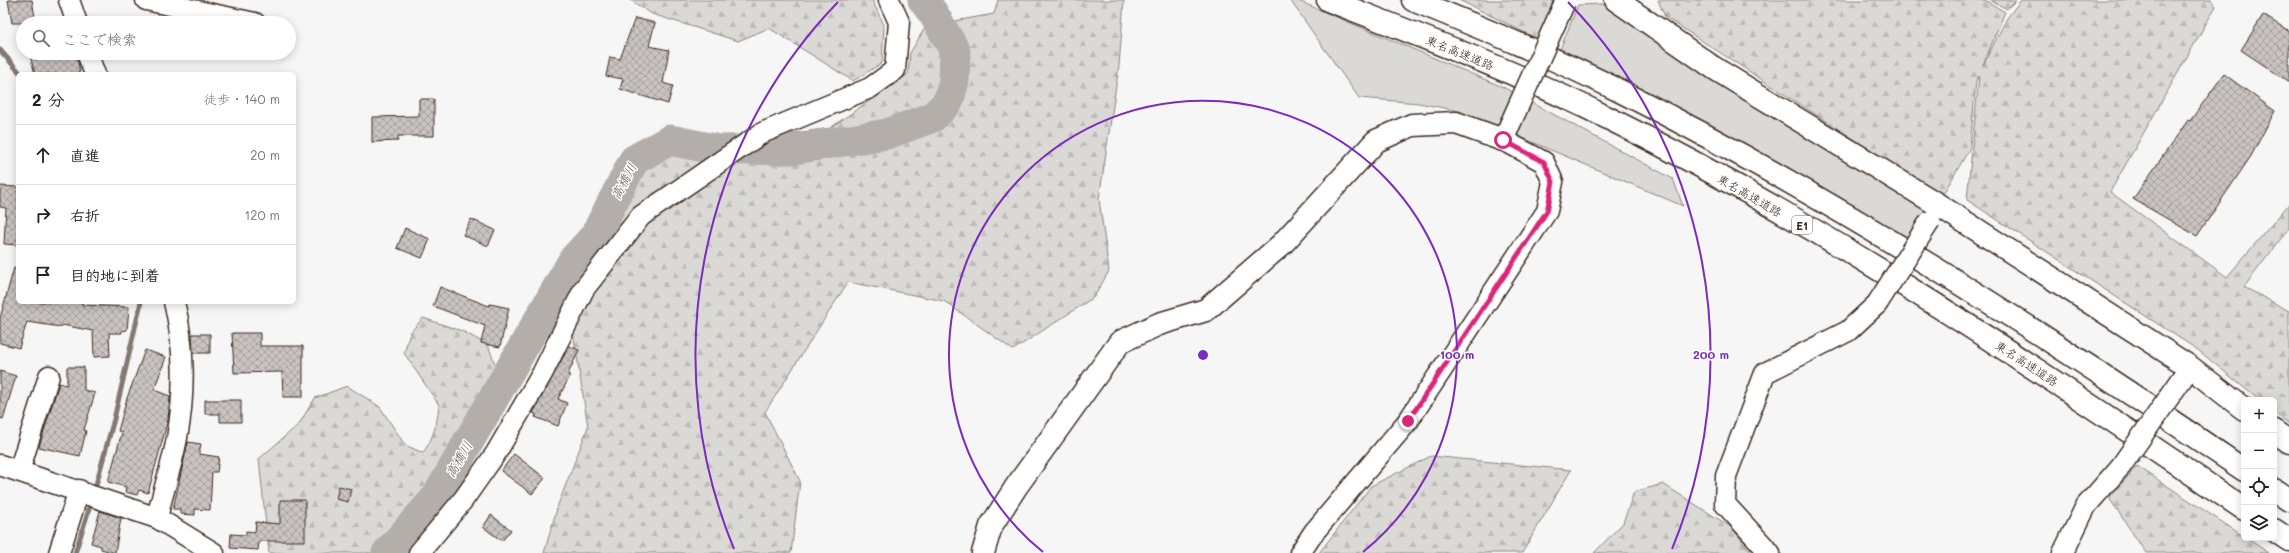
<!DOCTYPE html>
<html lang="ja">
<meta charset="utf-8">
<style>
body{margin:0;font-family:Mali,"Klee One",sans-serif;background:#f6f6f6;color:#202124}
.controls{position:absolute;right:12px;bottom:12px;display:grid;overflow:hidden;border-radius:6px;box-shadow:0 2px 10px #0003}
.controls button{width:36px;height:36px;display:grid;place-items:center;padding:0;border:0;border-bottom:1px solid #e0e0e0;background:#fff;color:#202124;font:20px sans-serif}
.stop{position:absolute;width:12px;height:12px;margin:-9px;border:3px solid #db2777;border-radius:50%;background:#fff}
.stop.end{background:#db2777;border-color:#fff;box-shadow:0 1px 4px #0008}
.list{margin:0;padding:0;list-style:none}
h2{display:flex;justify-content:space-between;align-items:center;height:52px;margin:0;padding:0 16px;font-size:17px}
h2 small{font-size:13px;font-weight:400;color:#757577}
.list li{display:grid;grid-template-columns:26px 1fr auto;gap:12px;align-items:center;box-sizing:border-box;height:60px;padding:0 16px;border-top:1px solid #e0e0e0}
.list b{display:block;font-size:15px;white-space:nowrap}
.list em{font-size:13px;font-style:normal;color:#757577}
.icon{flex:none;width:22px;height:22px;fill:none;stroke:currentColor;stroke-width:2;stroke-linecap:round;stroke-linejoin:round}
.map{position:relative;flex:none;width:2289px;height:553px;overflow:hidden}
.search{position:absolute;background:#fff;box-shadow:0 2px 10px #0003;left:16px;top:16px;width:280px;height:44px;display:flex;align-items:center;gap:10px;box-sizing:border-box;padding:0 14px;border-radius:22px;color:#757577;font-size:15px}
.panel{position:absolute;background:#fff;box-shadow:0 2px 10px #0003;left:16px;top:72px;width:280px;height:232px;border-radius:6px}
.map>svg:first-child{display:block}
.grass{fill:#dbd9d6;stroke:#8b827a}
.forest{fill:url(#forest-firs);stroke:#8b827a}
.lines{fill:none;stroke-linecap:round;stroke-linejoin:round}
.stream{stroke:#847972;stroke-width:5}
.river{stroke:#b4aeaa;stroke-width:31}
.building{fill:url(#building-cross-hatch);stroke:#3b2a1e}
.street-casing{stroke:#3b2a1e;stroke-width:23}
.secondary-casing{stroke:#3b2a1e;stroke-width:25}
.highway-casing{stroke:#3b2a1e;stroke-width:25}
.street{stroke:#fff;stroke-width:20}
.secondary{stroke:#fff;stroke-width:22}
.highway{stroke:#fff;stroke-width:22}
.street-bridge-casing{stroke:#3b2a1e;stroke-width:23;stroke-linecap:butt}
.street-bridge{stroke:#fff;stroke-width:20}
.route{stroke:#db2777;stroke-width:5}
.ring{fill:none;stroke:#7b2cbf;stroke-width:2}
.labels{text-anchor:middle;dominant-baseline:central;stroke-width:3;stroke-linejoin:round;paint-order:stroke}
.shield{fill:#fff;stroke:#766a62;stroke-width:1}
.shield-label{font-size:11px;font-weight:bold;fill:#3b2a1e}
.street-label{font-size:12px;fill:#3b2a1e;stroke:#fff}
.water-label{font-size:13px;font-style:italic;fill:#65584f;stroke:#fff}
.centre{fill:#7b2cbf;stroke:#fff;stroke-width:2}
.ring-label{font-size:12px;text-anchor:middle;font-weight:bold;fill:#7b2cbf;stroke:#fff;stroke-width:3;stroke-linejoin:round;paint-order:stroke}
</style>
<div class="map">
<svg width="2289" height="553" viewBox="0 0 2289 553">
<defs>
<pattern id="forest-firs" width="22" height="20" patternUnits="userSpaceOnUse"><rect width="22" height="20" fill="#dbd9d6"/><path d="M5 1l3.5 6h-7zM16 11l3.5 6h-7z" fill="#bdbab7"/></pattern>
<pattern id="building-cross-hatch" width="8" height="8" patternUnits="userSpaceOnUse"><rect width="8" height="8" fill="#c9c3c1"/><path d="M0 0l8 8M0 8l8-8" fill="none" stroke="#a49f9c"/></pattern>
</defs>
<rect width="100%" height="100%" fill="#f7f6f6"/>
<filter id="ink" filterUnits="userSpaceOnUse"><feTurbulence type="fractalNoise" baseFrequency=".025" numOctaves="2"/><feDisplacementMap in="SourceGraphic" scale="8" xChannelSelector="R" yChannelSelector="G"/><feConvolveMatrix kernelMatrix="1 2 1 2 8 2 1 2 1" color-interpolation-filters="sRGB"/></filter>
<g filter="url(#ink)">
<!-- grass -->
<g class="grass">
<polygon points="1290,0 1296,0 1503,87 1673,179 1683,206 1459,111 1419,103 1359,98"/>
<polygon points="1603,4 1698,70 1927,207 1904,244 1851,206 1784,165 1559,52 1578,5"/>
</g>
<!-- forest -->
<g class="forest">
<polygon points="630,0 872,0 884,25 882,63 853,81 769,28 738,41 652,14"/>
<polygon points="998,0 1124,0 1119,66 1099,199 1109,271 1094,297 1013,350 944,301 848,282 765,412 800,481 791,553 544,553 558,505 588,427 566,288 648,154 830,128 908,74 910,53 926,26 994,14"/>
<polygon points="1459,0 1558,0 1538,39"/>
<polygon points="1658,0 1985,0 2005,12 1983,65 2007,18 2021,0 2211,0 2216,6 2110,192 2227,277 2289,204 2289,228 2244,287 2289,311 2289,424 2274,412 2274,400 2259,400 2198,350 1967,200 1979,76 1976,81 1970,148 1942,196 1665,17"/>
<polygon points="1990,0 2016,0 2007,9"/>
<path d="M423 318 462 331 488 345 499 375 462 466 398 553H269L259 459 299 424 315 398 347 386 380 407 405 445 423 453C434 437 437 424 439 405L404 353 410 333Z"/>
<polygon points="1431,456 1571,470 1522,553 1319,553 1371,486"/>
<polygon points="2137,466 2269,553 2146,553 2109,498"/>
<polygon points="1663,484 1731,527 1752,553 1594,553 1623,523 1634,492"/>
</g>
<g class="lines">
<!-- stream -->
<g class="stream">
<polyline points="0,50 21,74"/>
<polyline points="94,492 114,419 141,302"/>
<polyline points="75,553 92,500"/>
</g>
<!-- river -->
<polyline class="river" points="387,553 436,498 574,259 595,236 634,160 670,140 719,150 795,149 887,134 933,117 948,102 954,81 955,51 933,13 923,0"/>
</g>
<!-- building -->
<g class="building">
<polygon points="8,0 32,0 36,23 12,23"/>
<polygon points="2263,15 2289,31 2289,82 2241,50"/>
<polygon points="635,18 655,23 649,46 669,50 663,83 673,86 668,104 620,89 623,79 606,76 610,57 620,59"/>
<polygon points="41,53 76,53 80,72 71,74 35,74 30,56"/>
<polygon points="2224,74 2275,111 2251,156 2197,236 2133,199 2188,120 2190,121"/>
<polygon points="419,99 434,99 434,136 398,136 398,141 372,142 372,117 419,116"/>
<polygon points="0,186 18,187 18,245 4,244 6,208 0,207"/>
<polygon points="471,219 495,230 488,246 463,235"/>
<polygon points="405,228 430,239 422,258 397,248"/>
<polygon points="14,268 18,269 18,302 83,302 82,305 129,307 127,330 121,331 122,333 109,333 110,356 94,357 93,331 62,325 61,327 27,322 19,348 0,343 0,318"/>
<polygon points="440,287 489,306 490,304 509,308 500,347 481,343 485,326 433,306"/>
<polygon points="232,333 260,333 260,346 303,346 303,397 283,397 282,372 234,373"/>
<polygon points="192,334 210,334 210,353 193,353"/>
<polygon points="569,346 579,350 568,374 570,376 558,399 567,403 558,426 535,417 536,414 533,413"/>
<polygon points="145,350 166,357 154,390 170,396 168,420 148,493 139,490 137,495 125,492 126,487 108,482 122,432 118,431 127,398"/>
<polygon points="67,367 84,367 84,390 95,393 84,430 86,431 80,456 39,447 59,383 67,385"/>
<polygon points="0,371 16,376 3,419 0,418"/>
<polygon points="205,400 241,400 241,422 220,422 220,414 205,414"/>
<polygon points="188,442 201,444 199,454 219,457 217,472 212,472 210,510 195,509 195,515 180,514 180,509 173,509"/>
<polygon points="514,454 545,478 532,494 501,471"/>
<polygon points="339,486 351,489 348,502 336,499"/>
<polygon points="280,500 305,500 305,541 259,541 258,550 230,548 231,534 246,535 246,531 255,532 256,522 280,524"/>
<polygon points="100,511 121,518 115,553 101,549 101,546 91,543"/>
<polygon points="491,515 511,530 502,541 483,527"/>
</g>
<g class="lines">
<defs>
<g id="street">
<polyline points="69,0 77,23"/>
<polyline points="146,0 255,23"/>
<polyline points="87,53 95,74"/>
<polyline points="0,465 157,518 214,553"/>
<polyline points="19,471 49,376"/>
<path d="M157 518C163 491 172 465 177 438 185 394 185 345 174 302"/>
<polyline points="59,553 79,490"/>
<polyline points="419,553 463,500 496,453 542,374 584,289 641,216 762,133 870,88 895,70 899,22 889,0"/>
<polyline points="1300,553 1314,532 1408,421 1547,211 1553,182 1544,162 1503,140 1508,129"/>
<polyline points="1770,553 1725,504 1726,476 1765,373 1848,331 1877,304"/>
<polyline points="2063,553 2086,506 2121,466"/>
</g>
<g id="secondary">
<polyline points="1616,0 1714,68 1940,206 2190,367 2244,409"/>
<polyline points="2274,431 2289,442"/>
<polyline points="983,553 991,526 1016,487 1120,342 1159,324 1206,310 1282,244 1376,141 1412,125 1456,123 1503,140"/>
</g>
<g id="highway">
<path d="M1328 0C1423 37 1519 73 1610 119 1833 230 2039 370 2244 509"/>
<path d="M1413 0C1484 29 1555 58 1624 93 1840 202 2044 334 2244 470"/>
<polyline points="2274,490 2289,500"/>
<polyline points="2274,530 2289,540"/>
</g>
</defs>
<!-- street casing -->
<use href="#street" class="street-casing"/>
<!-- secondary casing -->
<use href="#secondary" class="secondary-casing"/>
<!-- highway casing -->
<use href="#highway" class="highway-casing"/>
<!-- street -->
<use href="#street" class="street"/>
<!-- secondary -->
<use href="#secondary" class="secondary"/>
<!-- highway -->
<use href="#highway" class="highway"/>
<defs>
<g id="street-bridge">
<polyline points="1508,129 1565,2"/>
<polyline points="1877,304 1930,221"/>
<polyline points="2121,466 2184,376"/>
</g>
</defs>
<!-- street-bridge casing -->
<use href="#street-bridge" class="street-bridge-casing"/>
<!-- street-bridge -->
<use href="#street-bridge" class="street-bridge"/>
</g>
</g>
<g class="lines" filter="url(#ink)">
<!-- route -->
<polyline class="route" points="1408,421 1547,211 1553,182 1544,162 1503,140"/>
</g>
<!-- distance rings -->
<g class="ring">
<path d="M1043 552A254 254 0 1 1 1363 552"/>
<path d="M734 549A508 508 0 0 1 838 2M1568 2A508 508 0 0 1 1672 549"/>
</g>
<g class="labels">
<!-- shield labels -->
<rect class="shield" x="1792" y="216" width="20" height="18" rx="3"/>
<g class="shield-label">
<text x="1802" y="225">E1</text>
</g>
<!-- street labels -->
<g class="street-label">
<text transform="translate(1460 52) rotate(22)">東名高速道路</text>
<text transform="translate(1750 195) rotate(30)">東名高速道路</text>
<text transform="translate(2027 363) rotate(33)">東名高速道路</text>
</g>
<!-- water labels -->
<g class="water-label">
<text transform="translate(623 181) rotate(-62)">高橋川</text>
<text transform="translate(458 459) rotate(-60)">高橋川</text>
</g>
</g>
<circle cx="1203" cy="355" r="6" class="centre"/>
<g class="ring-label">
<text x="1457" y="359">100 m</text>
<text x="1711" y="359">200 m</text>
</g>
</svg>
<div class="controls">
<button>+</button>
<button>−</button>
<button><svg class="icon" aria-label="locate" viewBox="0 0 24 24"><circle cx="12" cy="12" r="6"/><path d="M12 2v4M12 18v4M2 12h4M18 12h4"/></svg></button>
<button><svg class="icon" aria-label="layers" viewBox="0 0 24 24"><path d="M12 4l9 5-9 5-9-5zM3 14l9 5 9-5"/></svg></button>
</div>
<div class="stop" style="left:1503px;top:140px"></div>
<div class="stop end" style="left:1408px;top:421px"></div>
<div class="search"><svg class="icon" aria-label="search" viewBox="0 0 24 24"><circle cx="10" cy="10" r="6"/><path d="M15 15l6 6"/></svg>ここで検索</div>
<section class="panel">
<h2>2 分<small>徒歩 · 140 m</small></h2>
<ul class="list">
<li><svg class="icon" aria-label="ahead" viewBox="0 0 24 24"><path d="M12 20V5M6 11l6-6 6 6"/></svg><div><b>直進</b></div><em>20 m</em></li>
<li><svg class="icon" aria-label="right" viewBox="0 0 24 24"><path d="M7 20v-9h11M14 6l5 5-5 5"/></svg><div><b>右折</b></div><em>120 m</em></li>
<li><svg class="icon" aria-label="arrive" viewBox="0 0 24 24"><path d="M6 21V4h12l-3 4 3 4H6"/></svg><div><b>目的地に到着</b></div></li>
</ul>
</section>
</div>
